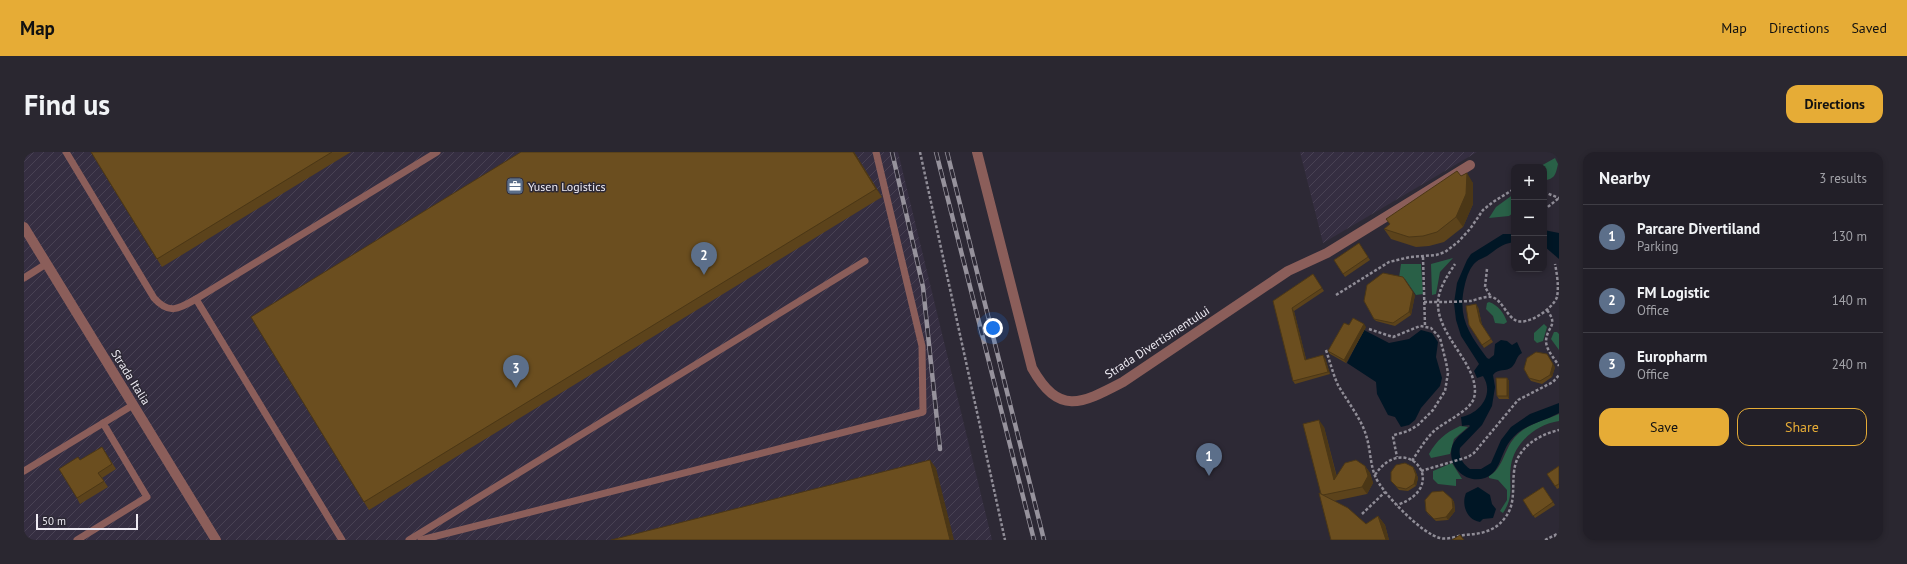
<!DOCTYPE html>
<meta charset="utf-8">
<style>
body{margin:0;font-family:"PT Sans",sans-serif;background:#2a2730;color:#f1f3f6}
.controls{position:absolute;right:12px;top:12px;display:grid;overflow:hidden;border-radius:8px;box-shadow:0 2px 6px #0003}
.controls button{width:36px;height:36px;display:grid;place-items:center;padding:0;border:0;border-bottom:1px solid #3f3d45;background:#221f28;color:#f1f3f6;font:20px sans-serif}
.scale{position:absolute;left:12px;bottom:10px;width:102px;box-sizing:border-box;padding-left:4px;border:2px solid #eeebf3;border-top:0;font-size:11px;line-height:14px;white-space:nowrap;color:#eeebf3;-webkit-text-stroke:3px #2d2935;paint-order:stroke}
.you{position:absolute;left:969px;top:176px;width:14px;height:14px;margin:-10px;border:3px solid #fff;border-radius:50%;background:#1a73e8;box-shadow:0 0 0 6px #1a73e833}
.badge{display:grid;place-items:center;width:26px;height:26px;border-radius:50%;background:#e6ac36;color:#fff;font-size:13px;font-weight:700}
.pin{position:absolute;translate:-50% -33px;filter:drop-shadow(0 1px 2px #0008)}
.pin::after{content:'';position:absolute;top:21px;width:14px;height:12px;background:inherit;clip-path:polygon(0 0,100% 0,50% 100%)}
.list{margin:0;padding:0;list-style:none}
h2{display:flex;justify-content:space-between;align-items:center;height:52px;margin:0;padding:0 16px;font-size:17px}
h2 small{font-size:13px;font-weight:400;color:#a2a2a8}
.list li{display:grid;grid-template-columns:26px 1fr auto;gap:12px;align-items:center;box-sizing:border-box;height:64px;padding:0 16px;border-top:1px solid #3f3d45}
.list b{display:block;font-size:15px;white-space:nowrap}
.list p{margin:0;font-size:13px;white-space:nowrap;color:#a2a2a8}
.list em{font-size:13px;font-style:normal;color:#a2a2a8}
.actions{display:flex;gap:8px;padding:12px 16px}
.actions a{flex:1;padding:9px 0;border:1px solid #e6ac36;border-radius:12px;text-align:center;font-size:14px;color:#e6ac36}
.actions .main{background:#e6ac36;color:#111}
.icon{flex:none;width:22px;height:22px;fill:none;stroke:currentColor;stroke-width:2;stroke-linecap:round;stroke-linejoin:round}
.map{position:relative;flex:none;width:1535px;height:388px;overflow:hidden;border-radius:12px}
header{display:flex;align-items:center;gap:24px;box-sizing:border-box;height:56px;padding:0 20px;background:#e6ac36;color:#111}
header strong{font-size:19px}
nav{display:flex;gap:22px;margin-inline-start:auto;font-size:14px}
.intro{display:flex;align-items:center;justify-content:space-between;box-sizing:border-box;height:96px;padding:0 24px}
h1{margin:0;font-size:28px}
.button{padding:10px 18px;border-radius:12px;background:#e6ac36;color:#111;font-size:14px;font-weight:700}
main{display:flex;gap:24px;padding:0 24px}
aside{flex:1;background:#221f28;border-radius:12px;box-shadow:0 2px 6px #0003}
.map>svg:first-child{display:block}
.industrial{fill:url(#industrial-furrows)}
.grass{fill:#296047}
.water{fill:#001625}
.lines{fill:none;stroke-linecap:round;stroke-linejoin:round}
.path{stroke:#908d97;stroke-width:2.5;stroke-dasharray:3 2;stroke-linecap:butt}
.lane{stroke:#8b5e5a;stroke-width:7}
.street{stroke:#8b5e5a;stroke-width:10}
.rail-casing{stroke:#96929c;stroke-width:4.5}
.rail{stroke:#2d2935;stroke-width:3;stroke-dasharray:9;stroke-linecap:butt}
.wall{fill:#5c431b}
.shaded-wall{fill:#4b3716}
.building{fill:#6b4e1f;stroke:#4b3716}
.labels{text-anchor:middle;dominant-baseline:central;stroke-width:3;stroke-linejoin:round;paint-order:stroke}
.poi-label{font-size:12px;fill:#eeebf3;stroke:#2d2935;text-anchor:start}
.street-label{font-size:12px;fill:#eeebf3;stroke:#2d2935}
</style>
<header>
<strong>Map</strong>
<nav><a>Map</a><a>Directions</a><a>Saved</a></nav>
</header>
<div class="intro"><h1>Find us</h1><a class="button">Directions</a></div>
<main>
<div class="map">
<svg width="1535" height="388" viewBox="0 0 1535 388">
<defs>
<pattern id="industrial-furrows" width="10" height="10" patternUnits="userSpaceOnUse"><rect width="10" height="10" fill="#352e41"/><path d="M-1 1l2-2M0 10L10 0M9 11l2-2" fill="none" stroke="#494254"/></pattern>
</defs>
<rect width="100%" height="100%" fill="#2d2935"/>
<!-- industrial -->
<g class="industrial">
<polygon points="0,0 874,0 968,388 0,388"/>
<polygon points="1276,0 1453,0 1299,91"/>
</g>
<!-- grass -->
<g class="grass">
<path d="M1531 6 1534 12C1532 21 1531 28 1520 28V15H1515Z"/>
<polygon points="1490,42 1490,60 1485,64 1465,66 1472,55"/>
<polygon points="1429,106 1416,120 1412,142 1408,143 1407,112"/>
<polygon points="1377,112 1397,112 1399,142 1392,143 1381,127 1375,126"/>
<path d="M1465 150C1474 153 1480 161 1483 170L1480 172 1471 171 1469 164 1462 157 1463 151Z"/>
<polygon points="1520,172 1523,175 1519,189 1513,191 1510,188 1510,181"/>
<polygon points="1530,180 1533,180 1535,182 1535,198 1527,187"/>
<path d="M1535 262V269C1513 272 1491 290 1487 313 1484 333 1491 343 1479 361L1476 359 1483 348V338L1474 328 1465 326V324C1480 316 1480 295 1493 283 1504 272 1521 268 1535 262Z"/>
<path d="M1436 274 1444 275 1430 287 1426 302 1407 306 1405 302C1413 288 1421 281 1436 274Z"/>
<polygon points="1428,311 1438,327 1432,327 1432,334 1414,332 1409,327 1409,319"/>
</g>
<!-- water -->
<g class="water">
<polygon points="1520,78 1535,81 1535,107 1520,94"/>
<path d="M1479 82H1490V90C1477 92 1473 97 1463 104 1460 106 1455 107 1452 110 1446 115 1443 124 1441 132 1433 164 1444 181 1463 206L1465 207 1470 203 1471 192 1477 188 1483 189 1488 193 1493 190 1498 201C1492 204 1493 210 1488 215 1482 220 1474 216 1469 223L1471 235 1468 254 1458 273 1436 296C1434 305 1439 312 1446 317H1457L1467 311 1477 288 1487 275 1506 262 1535 251V261C1517 271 1499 272 1486 289 1476 302 1477 320 1461 326 1440 333 1421 311 1429 292 1433 284 1440 280 1446 274L1445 273 1438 274 1437 265C1455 262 1471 243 1459 224L1453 226 1450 219 1455 212 1437 184 1432 168 1430 151 1433 131 1443 108 1447 102Z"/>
<polygon points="1340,178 1365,191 1385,187 1397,178 1408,181 1414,190 1412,205 1418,226 1416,234 1397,256 1391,268 1385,273 1377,275 1371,265 1364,263 1353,242 1352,230 1323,211"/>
<path d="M1454 335 1466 343 1468 352 1472 357 1469 366 1459 367 1456 370C1443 368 1437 353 1442 341Z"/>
</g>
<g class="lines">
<!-- path -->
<g class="path">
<polyline points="896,0 981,388"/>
<polyline points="1520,40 1535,46"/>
<polyline points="1520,58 1535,46"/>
<polyline points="1399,105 1401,174"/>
<polyline points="1463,117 1461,135 1467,145"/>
<polyline points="1312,143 1365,110 1386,105 1412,103 1421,100 1434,90 1446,77 1459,58 1469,50 1490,37"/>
<path d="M1400 150C1416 150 1431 150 1446 149 1452 148 1461 144 1467 145 1477 146 1482 163 1491 168 1502 175 1529 157 1533 145 1535 135 1533 122 1531 112"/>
<path d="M1523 158C1535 174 1523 174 1522 189 1522 198 1531 207 1535 214"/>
<polyline points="1345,177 1369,185 1396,174 1407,176 1416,186 1422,210 1424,221 1421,239 1409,258 1394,273 1384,279 1370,283 1369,285 1373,305"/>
<path d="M1302 198C1306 210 1309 222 1314 233 1322 247 1332 260 1339 275 1347 293 1345 308 1351 324 1358 341 1398 382 1416 386 1424 388 1432 384 1440 383 1455 382 1470 380 1480 367 1492 353 1488 337 1490 320 1492 296 1514 283 1535 278"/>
<path d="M1388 309C1395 298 1401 288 1410 279 1420 270 1446 259 1450 246 1458 215 1413 185 1414 151 1414 137 1424 123 1431 112"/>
<polyline points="1397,319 1444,305 1450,301 1494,248 1529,230 1535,223"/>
<path d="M1351 323C1381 277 1429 334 1373 353"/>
<polyline points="1338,362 1361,340"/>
<polyline points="1531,384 1533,388"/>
<polyline points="1521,388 1535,381"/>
</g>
<!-- lane -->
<g class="lane">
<path d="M42 0 130 146C145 163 155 157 172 147L413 0"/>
<polyline points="0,126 22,112"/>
<polyline points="172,147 318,388"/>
<polyline points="0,319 109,253"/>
<polyline points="53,388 123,345 79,271"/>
<polyline points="385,388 841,109"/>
<polyline points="397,388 899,260 898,194 852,0"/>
</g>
<!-- street -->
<g class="street">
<path d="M953 0 1008 216C1035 264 1057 252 1099 230L1264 119 1303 101 1446 13"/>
<polyline points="0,75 192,388"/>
</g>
<defs>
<g id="rail">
<polyline points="868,0 899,135 916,297"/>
<polyline points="912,0 1010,388"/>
<polyline points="923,0 1020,388"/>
</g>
</defs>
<!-- rail casing -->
<use href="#rail" class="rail-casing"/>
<!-- rail -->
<use href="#rail" class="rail"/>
</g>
<!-- wall -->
<g class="wall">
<polygon points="67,0 327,0 138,115 133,107"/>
<polygon points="497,0 830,0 858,45 345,358 340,350"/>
<polygon points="1437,24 1449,31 1449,52 1439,75 1420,90 1405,94 1392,95 1367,87 1360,77"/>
<polygon points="1335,91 1346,108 1321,125 1310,108"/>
<polygon points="1289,122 1300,139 1270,159 1282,207 1301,206 1306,222 1271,232 1269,229 1249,149"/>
<polygon points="1391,143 1387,163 1371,174 1352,169 1350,167"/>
<polygon points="1454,155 1458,173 1469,190 1460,196 1445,173"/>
<polygon points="1342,175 1322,211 1306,202 1304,199"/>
<polygon points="1531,215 1528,225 1518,232 1507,229 1505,226"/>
<polygon points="1483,226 1485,229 1485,247 1475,247 1473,244"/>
<polygon points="1300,275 1313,325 1341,314 1346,321 1349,331 1343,342 1310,349 1342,372 1354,364 1361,373 1365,388 1307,388 1297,342"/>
<polygon points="78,295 92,317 78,326 84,335 56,352 53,346 56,308"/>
<polygon points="1535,314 1535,336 1533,337 1523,322"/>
<polygon points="1389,315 1391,318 1394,326 1392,334 1384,339 1375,338 1367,329"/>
<polygon points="1519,335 1531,353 1511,366 1499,348"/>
<polygon points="1428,347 1430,350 1431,359 1424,368 1412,369 1404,362 1402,359"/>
</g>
<!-- shaded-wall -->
<g class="shaded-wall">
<polygon points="829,0 830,0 858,45 852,37"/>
<polygon points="1443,21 1449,31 1449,52 1439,75 1432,65"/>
<polygon points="1379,125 1391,143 1387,163 1385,160"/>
<polygon points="1452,152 1454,155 1458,173 1456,170"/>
<polygon points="1268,156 1270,159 1283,211 1281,208"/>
<polygon points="1340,172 1342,175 1322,211 1320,208"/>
<polygon points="1523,202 1531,215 1528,225 1526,223"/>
<polygon points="1299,203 1301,206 1306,222 1304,220"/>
<polygon points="1483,226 1485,229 1485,247 1483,244"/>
<polygon points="1295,268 1300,275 1315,335 1310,328"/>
<polygon points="906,308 912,316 930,388 926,388"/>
<polygon points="1341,314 1346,321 1349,331 1343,342 1338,335"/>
<polygon points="1389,315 1391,318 1394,326 1392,334 1390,332"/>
<polygon points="1428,347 1430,350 1431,359 1424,368 1422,365"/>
<polygon points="1354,364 1361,373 1365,388 1362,388"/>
</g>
<!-- building -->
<g class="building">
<polygon points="67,0 308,0 133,107"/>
<polygon points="497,0 829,0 852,37 340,350 227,165"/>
<polygon points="1433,19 1437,24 1443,21 1442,42 1432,65 1413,80 1399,84 1385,85 1360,77 1366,72 1362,67"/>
<polygon points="1335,91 1344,105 1319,122 1310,108"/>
<polygon points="1359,121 1379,125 1389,140 1385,160 1369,171 1350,167 1340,149 1343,133"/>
<polygon points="1289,122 1298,136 1268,156 1281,208 1299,203 1304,220 1269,229 1249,149"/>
<polygon points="1452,152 1456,170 1467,187 1458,193 1445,173 1442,154"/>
<polygon points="1329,166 1340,172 1320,208 1304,199 1320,171 1325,173"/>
<polygon points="1512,200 1523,202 1529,212 1526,223 1516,229 1505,226 1500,217 1503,206"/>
<polygon points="1472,226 1483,226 1483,244 1473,244"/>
<polygon points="1295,268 1310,328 1321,311 1332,308 1341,314 1344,324 1338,335 1299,343 1297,342 1279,272"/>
<polygon points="78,295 88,312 74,321 80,329 53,346 35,317 54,305 56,308"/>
<polygon points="906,308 926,388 587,388"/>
<polygon points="1381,311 1389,315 1392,323 1390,332 1382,337 1373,335 1367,329 1367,320 1372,313"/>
<polygon points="1535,314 1535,332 1531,334 1523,322"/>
<polygon points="1519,335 1529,350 1509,364 1499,348"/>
<polygon points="1419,339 1428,347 1429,356 1422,365 1410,367 1402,359 1401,348 1408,340"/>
<polygon points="1295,341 1324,356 1342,372 1354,364 1362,388 1307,388"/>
<polygon points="1436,383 1440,388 1428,388"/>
</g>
<!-- icons -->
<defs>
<symbol id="office-square" viewBox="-11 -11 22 22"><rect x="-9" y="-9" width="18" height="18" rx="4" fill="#5c6f8a" stroke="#2d2935"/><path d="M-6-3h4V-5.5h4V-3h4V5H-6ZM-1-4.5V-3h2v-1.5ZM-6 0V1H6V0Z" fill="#fff"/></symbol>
</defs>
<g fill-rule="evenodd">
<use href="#office-square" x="481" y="24" width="20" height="20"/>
</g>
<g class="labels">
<!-- poi labels -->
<g class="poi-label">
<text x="504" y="34">Yusen Logistics</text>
</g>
<!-- street labels -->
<g class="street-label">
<text transform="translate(1133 190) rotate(-33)">Strada Divertismentului</text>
<text transform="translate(107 225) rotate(58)">Strada Italia</text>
</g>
</g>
</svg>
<div class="controls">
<button>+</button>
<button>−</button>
<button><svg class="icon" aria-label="locate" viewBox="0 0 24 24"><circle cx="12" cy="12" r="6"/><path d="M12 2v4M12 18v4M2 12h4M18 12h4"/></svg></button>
</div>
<div class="scale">50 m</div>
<div class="you"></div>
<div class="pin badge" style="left:1185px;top:324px;background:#5c6f8a">1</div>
<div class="pin badge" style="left:680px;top:123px;background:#5c6f8a">2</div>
<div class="pin badge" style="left:492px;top:236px;background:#5c6f8a">3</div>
</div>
<aside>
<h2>Nearby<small>3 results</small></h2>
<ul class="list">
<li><span class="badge" style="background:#5c6f8a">1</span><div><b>Parcare Divertiland</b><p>Parking</p></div><em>130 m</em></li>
<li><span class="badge" style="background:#5c6f8a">2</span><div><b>FM Logistic</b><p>Office</p></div><em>140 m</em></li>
<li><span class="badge" style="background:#5c6f8a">3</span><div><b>Europharm</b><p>Office</p></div><em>240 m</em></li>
</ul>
<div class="actions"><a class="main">Save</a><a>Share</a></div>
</aside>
</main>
